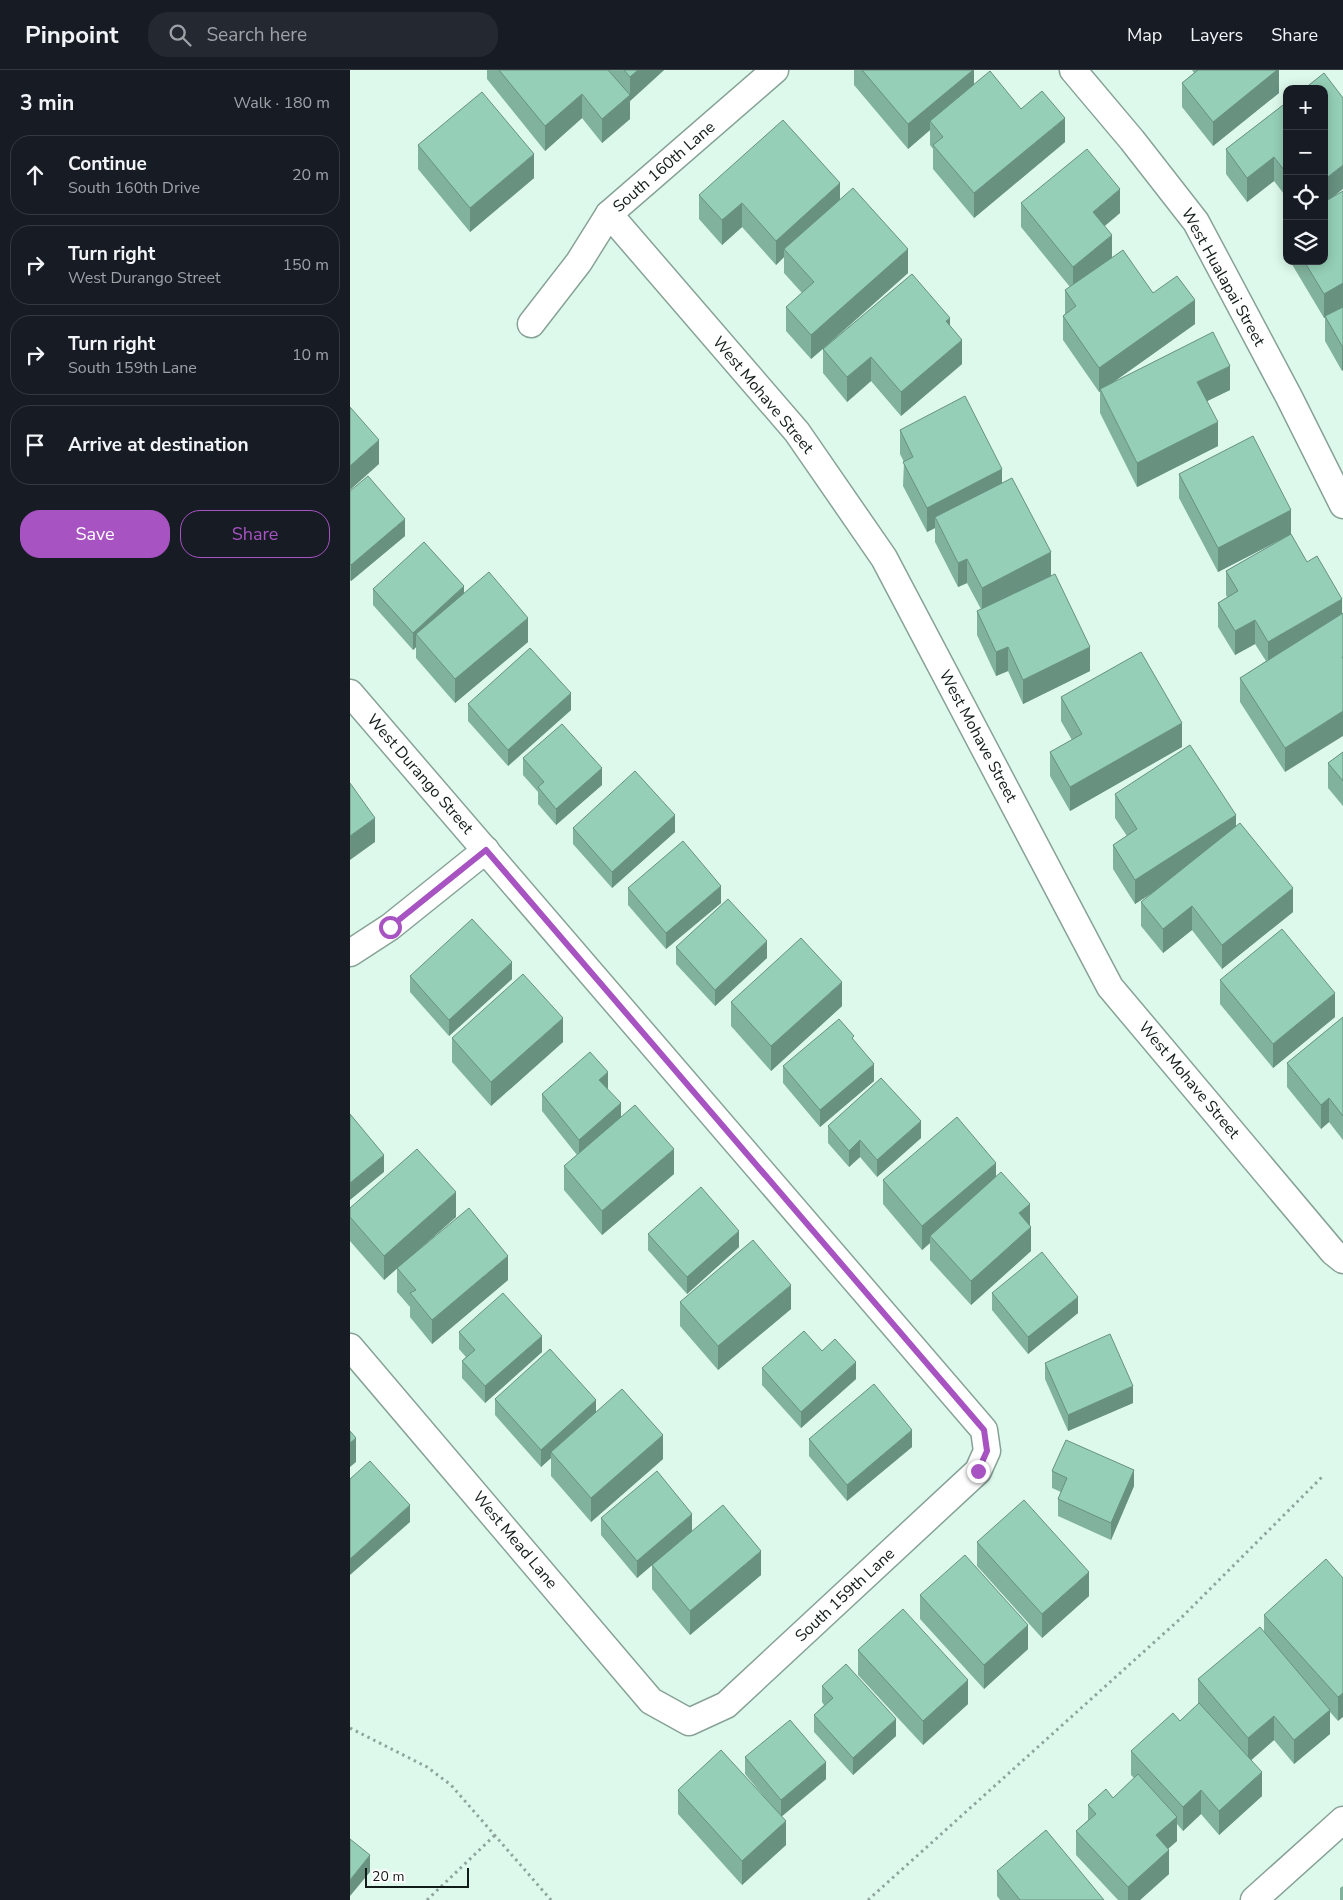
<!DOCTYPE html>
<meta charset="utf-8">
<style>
body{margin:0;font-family:"Nunito Sans",sans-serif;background:#242831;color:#f1f3f6}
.controls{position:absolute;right:15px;top:15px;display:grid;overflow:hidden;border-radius:10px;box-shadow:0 2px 12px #0003}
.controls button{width:45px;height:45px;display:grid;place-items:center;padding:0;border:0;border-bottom:1px solid #363941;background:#171b24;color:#f1f3f6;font:25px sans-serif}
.scale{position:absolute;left:15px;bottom:12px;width:104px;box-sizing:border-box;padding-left:5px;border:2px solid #121c18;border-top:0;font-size:14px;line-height:18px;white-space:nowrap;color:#121c18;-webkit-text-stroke:4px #fefefe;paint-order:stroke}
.stop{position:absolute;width:15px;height:15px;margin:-11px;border:4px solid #a753c2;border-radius:50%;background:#fff}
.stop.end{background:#a753c2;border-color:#fff;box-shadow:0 1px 5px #0008}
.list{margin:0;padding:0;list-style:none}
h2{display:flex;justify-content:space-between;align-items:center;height:65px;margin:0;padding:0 20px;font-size:21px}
h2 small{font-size:16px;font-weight:400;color:#9ea1a6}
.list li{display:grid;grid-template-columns:32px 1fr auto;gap:15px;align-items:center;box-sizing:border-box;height:80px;margin:0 10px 10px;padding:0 10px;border:1px solid #363941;border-radius:20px}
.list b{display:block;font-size:19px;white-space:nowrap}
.list p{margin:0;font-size:16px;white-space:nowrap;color:#9ea1a6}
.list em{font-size:16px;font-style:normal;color:#9ea1a6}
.actions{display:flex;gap:10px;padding:15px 20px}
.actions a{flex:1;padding:11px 0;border:1px solid #a753c2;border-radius:20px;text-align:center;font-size:18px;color:#a753c2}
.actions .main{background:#a753c2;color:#fff}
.icon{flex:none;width:28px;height:28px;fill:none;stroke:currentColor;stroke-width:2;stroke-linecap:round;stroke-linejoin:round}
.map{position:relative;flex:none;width:993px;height:1830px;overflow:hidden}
header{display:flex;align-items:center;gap:30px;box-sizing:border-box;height:70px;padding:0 25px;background:#171b24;border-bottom:1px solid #363941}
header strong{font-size:24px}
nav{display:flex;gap:28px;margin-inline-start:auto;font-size:18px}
.search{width:350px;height:45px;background:#242831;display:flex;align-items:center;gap:12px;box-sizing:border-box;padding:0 18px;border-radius:20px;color:#9ea1a6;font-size:19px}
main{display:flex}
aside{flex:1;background:#171b24}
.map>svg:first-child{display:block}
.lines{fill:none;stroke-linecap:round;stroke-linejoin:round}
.street-casing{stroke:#88a297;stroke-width:29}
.path{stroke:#8fa59b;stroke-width:3;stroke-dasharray:2.5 4;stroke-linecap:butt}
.street{stroke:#fff;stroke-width:26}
.wall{fill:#80b29d}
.shaded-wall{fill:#689180}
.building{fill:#95cfb7;stroke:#689180}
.route{stroke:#a753c2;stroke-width:6}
.labels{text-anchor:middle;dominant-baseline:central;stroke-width:5;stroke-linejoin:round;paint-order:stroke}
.street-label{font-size:16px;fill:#121c18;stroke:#fefefe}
</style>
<header>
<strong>Pinpoint</strong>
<div class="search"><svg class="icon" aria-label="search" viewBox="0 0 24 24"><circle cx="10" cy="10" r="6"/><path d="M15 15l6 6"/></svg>Search here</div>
<nav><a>Map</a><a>Layers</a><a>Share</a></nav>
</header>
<main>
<aside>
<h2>3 min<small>Walk · 180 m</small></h2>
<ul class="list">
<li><svg class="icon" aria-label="ahead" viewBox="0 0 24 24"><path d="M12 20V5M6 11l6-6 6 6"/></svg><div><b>Continue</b><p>South 160th Drive</p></div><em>20 m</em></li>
<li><svg class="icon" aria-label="right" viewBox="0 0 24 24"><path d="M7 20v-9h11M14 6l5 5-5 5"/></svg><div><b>Turn right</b><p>West Durango Street</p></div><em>150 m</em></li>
<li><svg class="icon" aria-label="right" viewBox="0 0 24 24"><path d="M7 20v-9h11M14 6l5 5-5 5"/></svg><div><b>Turn right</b><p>South 159th Lane</p></div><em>10 m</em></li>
<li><svg class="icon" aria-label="arrive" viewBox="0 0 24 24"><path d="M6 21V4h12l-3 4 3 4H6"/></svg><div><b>Arrive at destination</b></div></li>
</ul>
<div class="actions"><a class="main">Save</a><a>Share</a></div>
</aside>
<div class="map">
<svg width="993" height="1830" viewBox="0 0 993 1830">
<rect width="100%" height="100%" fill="#ddf9ec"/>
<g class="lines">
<defs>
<g id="street">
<polyline points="723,0 782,70 846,152 939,327 993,435"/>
<polyline points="259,144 447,362 534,488 760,917 983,1182 993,1190"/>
<polyline points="181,254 229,192 259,144 425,0"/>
<polyline points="0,623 634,1360 637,1381 628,1401 376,1635 339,1652 301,1631 0,1277"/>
<polyline points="0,883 40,857 136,780"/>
<polyline points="904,1830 993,1750"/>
</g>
</defs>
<!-- street casing -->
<use href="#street" class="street-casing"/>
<!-- path -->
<g class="path">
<polyline points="0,1658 77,1697 101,1715 201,1830"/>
<polyline points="77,1830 145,1765"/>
<polyline points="518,1830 830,1549 973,1406"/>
</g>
<!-- street -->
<use href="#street" class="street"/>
</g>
<!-- wall -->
<g class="wall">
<polygon points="137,0 314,0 280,31 280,49 252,73 232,48 195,81 137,9"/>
<polygon points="504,0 624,0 624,14 671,39 715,72 624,148 583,99 583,79 580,75 580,60 558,79 504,15"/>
<polygon points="842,0 929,0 929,23 863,76 832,37 832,13 844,3"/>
<polygon points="937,32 937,128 924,111 897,132 876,104 876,79"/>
<polygon points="68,75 184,108 120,162 68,99"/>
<polygon points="993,121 992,301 975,271 975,248 974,248 940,191 974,191 985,126"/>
<polygon points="349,125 490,129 558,203 478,275 600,256 612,294 551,346 521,311 497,332 473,303 473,279 461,289 436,261 436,237 452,223 434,203 434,187 426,195 392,157 372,175 349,149"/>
<polygon points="671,133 770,143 754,156 762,188 803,223 845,254 762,313 880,320 857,331 868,376 787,417 750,343 750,322 749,322 713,270 713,246 715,244 715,220 720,217 671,157"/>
<polygon points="937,154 937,186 934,180 934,156"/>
<polygon points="550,360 652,413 701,506 740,601 673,634 658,601 646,606 627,565 627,541 631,539 617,513 608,517 585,472 585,458 577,462 553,416 554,392 550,384"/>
<polygon points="829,404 941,440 935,702 890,632 890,608 916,591 905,574 885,585 868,557 868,533 877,527 876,525 876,501 934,468 868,502 829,428"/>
<polygon points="0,421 55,466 1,511 0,510"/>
<polygon points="23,519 114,523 178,572 105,633 66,588 66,577 63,580 23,535"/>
<polygon points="711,627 832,677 720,741 700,706 700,682 722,670 711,651"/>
<polygon points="118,634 221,640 158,696 118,651"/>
<polygon points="993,682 993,736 978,718 978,693"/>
<polygon points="173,688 252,715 206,755 188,734 188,722 173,705"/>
<polygon points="765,724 886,756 943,842 872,899 842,860 813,883 791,856 791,832 805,821 785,834 763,799 763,775 777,766 765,748"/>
<polygon points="223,758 325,762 262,818 223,774"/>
<polygon points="278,818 371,833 316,879 278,835"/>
<polygon points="326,877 417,888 365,936 326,894"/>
<polygon points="60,906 162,909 99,966 60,922"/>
<polygon points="870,910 985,947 923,998 870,934"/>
<polygon points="381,932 492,936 421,1001 381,956"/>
<polygon points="993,947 993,1070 979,1052 971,1059 937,1017 937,993"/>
<polygon points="102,968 213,972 141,1036 102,992"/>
<polygon points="504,971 524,1011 470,1057 433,1013 433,996"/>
<polygon points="257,1019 271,1047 324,1104 252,1165 214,1120 214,1096 227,1085 192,1041 192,1024"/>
<polygon points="478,1056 571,1068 527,1107 510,1087 499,1097 478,1073"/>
<polygon points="646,1107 680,1155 681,1181 621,1235 580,1190 580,1173 572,1180 533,1134 533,1110"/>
<polygon points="0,1138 106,1147 53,1194 158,1210 82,1274 60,1247 60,1237 47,1222 47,1198 34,1210 0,1171"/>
<polygon points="298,1164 389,1177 337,1224 298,1180"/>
<polygon points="642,1223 728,1243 678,1284 642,1240"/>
<polygon points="330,1232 441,1239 368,1300 330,1256"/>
<polygon points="109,1262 192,1282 135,1333 112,1308 112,1291 116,1287 109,1279"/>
<polygon points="472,1281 506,1309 451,1358 412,1315 412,1298"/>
<polygon points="695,1293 783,1333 718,1361 695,1309"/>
<polygon points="145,1329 246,1342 313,1389 241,1452 201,1406 201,1388 191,1397 145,1345"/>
<polygon points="459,1369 562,1377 497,1431 459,1386"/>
<polygon points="702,1401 784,1416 761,1470 708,1446 708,1429 711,1422 702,1418"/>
<polygon points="251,1448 342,1461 411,1505 340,1565 302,1519 302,1495 287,1508 251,1465"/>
<polygon points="627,1472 739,1526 692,1568 627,1496"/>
<polygon points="993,1508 988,1651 980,1642 980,1664 944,1694 924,1670 901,1690 912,1726 869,1765 851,1744 833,1761 827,1754 827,1771 818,1779 819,1804 790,1830 768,1830 726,1785 726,1761 738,1750 738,1735 763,1728 784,1708 781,1705 781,1681 830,1651 848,1634 848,1609 914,1562 914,1545"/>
<polygon points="570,1525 678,1579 634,1619 570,1549"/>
<polygon points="508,1580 618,1634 573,1675 508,1605"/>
<polygon points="472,1616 546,1666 503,1705 464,1662 464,1645 474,1635 472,1632"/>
<polygon points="395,1687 476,1709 432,1746 436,1775 392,1815 328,1744 328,1720 421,1735 395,1704"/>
<polygon points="647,1801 754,1830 650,1830 647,1826"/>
<polygon points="993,1816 993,1830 990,1830 990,1818"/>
</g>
<!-- shaded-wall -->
<g class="shaded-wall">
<polygon points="288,0 314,0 280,31 280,7"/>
<polygon points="623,0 624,0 624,23 580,51 580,60 558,79 558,54"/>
<polygon points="927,0 929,0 929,23 863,76 863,52"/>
<polygon points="232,24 232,48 195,81 195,56"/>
<polygon points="280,25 280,49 252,73 252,49"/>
<polygon points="715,48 715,72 624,148 624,123"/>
<polygon points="184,84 184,108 120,162 120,138"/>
<polygon points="924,87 924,111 897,132 897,108"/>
<polygon points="993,95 993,119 974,134 974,110"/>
<polygon points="490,113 490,137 434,179 434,187 426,195 426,171"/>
<polygon points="770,119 770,143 743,166 743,142"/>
<polygon points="392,133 392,157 372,175 372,150"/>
<polygon points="762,165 762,189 723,221 723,197"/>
<polygon points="558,179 558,203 461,289 461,265"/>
<polygon points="993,213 993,237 974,248 974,224"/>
<polygon points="845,230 845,254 751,321 750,319 749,322 749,298"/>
<polygon points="600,248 600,272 596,251"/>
<polygon points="612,270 612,294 551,346 551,322"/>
<polygon points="992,276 993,276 993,300 992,301"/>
<polygon points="521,287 521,311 497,332 497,307"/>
<polygon points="880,296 880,320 847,336 847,312"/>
<polygon points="868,352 868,376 787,417 787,393"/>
<polygon points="29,370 29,394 0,420 0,396"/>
<polygon points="652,399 652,423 585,447 585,458 577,462 577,438"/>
<polygon points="941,440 941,464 868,502 868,478"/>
<polygon points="55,449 55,466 1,511 1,495"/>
<polygon points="701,482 701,506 632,542 632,518"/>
<polygon points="617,489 617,513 608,517 608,493"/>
<polygon points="114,516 114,532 66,564 66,577 63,580 63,563"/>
<polygon points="992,529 992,553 918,596 918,572"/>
<polygon points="178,548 178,572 105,633 105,609"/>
<polygon points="905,550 905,574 885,585 885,561"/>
<polygon points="658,577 658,601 646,606 646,582"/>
<polygon points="740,577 740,601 673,634 673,610"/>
<polygon points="221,623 221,640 158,696 158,680"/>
<polygon points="993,641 993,666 935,702 935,678"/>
<polygon points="832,653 832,677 720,741 720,717"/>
<polygon points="252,698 252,715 206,755 206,739"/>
<polygon points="325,745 325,762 262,818 262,802"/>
<polygon points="886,745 886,769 785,834 785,810"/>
<polygon points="25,748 25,772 0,790 0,766"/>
<polygon points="371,816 371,833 316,879 316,863"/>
<polygon points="943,818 943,842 872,899 872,875"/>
<polygon points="842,836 842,860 813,883 813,859"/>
<polygon points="417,871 417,888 365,936 365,920"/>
<polygon points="162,892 162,909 99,966 99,950"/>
<polygon points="492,912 492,936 421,1001 421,976"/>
<polygon points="985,923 985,947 923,998 923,974"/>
<polygon points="213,948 213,972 141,1036 141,1012"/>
<polygon points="524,994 524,1011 470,1057 470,1040"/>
<polygon points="258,1002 258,1019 249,1027 249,1010"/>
<polygon points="979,1028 979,1052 971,1059 971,1035"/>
<polygon points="271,1033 271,1050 229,1086 229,1070"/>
<polygon points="571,1051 571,1068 527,1107 527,1090"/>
<polygon points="510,1070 510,1087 499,1097 499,1081"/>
<polygon points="324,1079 324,1104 252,1165 252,1141"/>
<polygon points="34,1085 34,1102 0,1130 0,1113"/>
<polygon points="646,1093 646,1117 580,1166 580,1173 572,1180 572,1156"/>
<polygon points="106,1122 106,1147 34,1210 34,1186"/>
<polygon points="680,1134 680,1158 669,1143"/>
<polygon points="681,1157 681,1181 621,1235 621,1211"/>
<polygon points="389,1161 389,1177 337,1224 337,1207"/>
<polygon points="158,1186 158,1210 82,1274 82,1250"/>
<polygon points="441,1215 441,1239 368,1300 368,1276"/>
<polygon points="728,1227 728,1243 678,1284 678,1267"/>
<polygon points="192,1266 192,1282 135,1333 135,1316"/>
<polygon points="506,1292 506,1309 451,1358 451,1342"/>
<polygon points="783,1316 783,1333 718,1361 718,1345"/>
<polygon points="246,1330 246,1346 201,1382 201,1388 191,1397 191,1380"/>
<polygon points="562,1360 562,1377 497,1431 497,1415"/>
<polygon points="313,1365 313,1389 241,1452 241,1428"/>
<polygon points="6,1368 6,1392 0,1397 0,1373"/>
<polygon points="784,1400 784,1416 761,1470 761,1453"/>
<polygon points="60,1435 60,1452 0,1505 0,1489"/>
<polygon points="342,1444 342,1461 287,1508 287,1491"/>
<polygon points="411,1481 411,1505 340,1565 340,1541"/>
<polygon points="739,1502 739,1526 692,1568 692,1544"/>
<polygon points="678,1555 678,1579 634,1619 634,1595"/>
<polygon points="618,1610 618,1634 573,1675 573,1651"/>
<polygon points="993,1623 993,1647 988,1651 988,1627"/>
<polygon points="980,1640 980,1664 944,1694 944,1670"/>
<polygon points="924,1646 924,1670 898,1693 898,1668"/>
<polygon points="546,1649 546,1666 503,1705 503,1688"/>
<polygon points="476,1692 476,1709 431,1747 431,1730"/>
<polygon points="912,1702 912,1726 869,1765 869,1741"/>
<polygon points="851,1720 851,1744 833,1761 833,1737"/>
<polygon points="827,1747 827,1771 806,1789 806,1765"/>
<polygon points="436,1751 436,1775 392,1815 392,1791"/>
<polygon points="819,1780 819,1804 790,1830 778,1830 778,1817"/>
<polygon points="20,1785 20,1802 0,1826 0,1810"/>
</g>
<!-- building -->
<g class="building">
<polygon points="149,0 258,0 280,25 252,49 232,24 195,56"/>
<polygon points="274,0 288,0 280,7"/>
<polygon points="512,0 623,0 558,54"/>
<polygon points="848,0 927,0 863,52 832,13"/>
<polygon points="640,1 671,39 692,21 715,48 624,123 583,75 593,67 580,51"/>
<polygon points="974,3 993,28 993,95 974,110 974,19 954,19"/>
<polygon points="132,22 184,84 120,138 68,75"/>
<polygon points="937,32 937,104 924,87 897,108 876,79"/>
<polygon points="433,50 490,113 426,171 392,133 372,150 349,125"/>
<polygon points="737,79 770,119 743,142 762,165 723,197 671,133"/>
<polygon points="503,118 558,179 461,265 436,237 464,212 434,179"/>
<polygon points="993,121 993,213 974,224 954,191 974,191 974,132"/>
<polygon points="937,154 937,162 934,156"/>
<polygon points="773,180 803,223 827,206 845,230 749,298 713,246 726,236 715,220"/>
<polygon points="562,204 600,248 596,251 612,270 551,322 521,287 497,307 473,279"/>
<polygon points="993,237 993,276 992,276 975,246"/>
<polygon points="863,262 880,296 847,312 868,352 787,393 750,319"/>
<polygon points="615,326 652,399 577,438 553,392 563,387 550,360"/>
<polygon points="0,337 29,370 0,396"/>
<polygon points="903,366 941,440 868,478 829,404"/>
<polygon points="18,406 55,449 1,495 0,494 0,421"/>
<polygon points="662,408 701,482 632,518 617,489 608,493 585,447"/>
<polygon points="941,464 957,492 967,486 992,529 918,572 905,550 885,561 868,533 888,521 876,501"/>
<polygon points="74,472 114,516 63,563 23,519"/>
<polygon points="139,502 178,548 105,609 66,564"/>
<polygon points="705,504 740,577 673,610 658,577 646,582 627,541"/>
<polygon points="993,543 993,587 992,587 993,589 993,641 935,678 890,608"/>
<polygon points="180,578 221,623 158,680 118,634"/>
<polygon points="791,582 832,653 720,717 700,682 732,664 711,627"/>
<polygon points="212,654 252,698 206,739 188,717 194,712 173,688"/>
<polygon points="840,675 886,745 785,810 763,775 787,759 765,724"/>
<polygon points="993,682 993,711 978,693"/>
<polygon points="285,701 325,745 262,802 223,758"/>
<polygon points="0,713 25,748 0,766"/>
<polygon points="890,753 943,818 872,875 842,836 813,859 791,832"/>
<polygon points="333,771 371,816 316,863 278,818"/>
<polygon points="378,829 417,871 365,920 326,877"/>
<polygon points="122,849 162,892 99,950 60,906"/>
<polygon points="932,859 985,923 923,974 870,910"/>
<polygon points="451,868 492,912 421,976 381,932"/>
<polygon points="173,904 213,948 141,1012 102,968"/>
<polygon points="993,947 993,1046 979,1028 971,1035 937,993"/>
<polygon points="489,949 504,966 502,968 524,994 470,1040 433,996"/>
<polygon points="240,982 258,1002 249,1010 271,1033 229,1070 192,1024"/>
<polygon points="531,1008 571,1051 527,1090 510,1070 499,1081 478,1056"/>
<polygon points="285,1035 324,1079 252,1141 214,1096"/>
<polygon points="0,1044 34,1085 0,1113"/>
<polygon points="607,1047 646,1093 572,1156 533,1110"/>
<polygon points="67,1079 106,1122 34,1186 0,1147 0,1138"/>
<polygon points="651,1102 680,1134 669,1143 681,1157 621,1211 580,1166"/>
<polygon points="351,1117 389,1161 337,1207 298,1164"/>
<polygon points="119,1138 158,1186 82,1250 60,1223 66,1220 47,1198"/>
<polygon points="403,1170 441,1215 368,1276 330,1232"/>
<polygon points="692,1182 728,1227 678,1267 642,1223"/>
<polygon points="153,1223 192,1266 135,1316 112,1291 125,1280 109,1262"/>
<polygon points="454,1261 472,1281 485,1269 506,1292 451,1342 412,1298"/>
<polygon points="760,1264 783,1316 718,1345 695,1293"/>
<polygon points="200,1279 246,1330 191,1380 145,1329"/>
<polygon points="524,1314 562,1360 497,1415 459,1369"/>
<polygon points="272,1319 313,1365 241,1428 201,1382"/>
<polygon points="0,1361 6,1368 0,1373"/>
<polygon points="716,1370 784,1400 761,1453 708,1429 717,1408 702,1401"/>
<polygon points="20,1391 60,1435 0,1489 0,1409"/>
<polygon points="307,1401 342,1444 287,1491 251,1448"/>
<polygon points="674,1430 739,1502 692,1544 627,1472"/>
<polygon points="373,1435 411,1481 340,1541 302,1495"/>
<polygon points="615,1485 678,1555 634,1595 570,1525"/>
<polygon points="976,1489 993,1508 993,1623 988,1627 914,1545"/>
<polygon points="553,1539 618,1610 573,1651 508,1580"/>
<polygon points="910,1557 980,1640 944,1670 924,1646 898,1668 848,1609"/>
<polygon points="496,1594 546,1649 503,1688 464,1645 483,1628 472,1616"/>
<polygon points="849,1633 912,1702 869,1741 851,1720 833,1737 781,1681 823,1643 830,1651"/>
<polygon points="440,1650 476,1692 431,1730 395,1687"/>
<polygon points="371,1680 436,1751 392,1791 328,1720"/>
<polygon points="788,1704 827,1747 806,1765 819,1780 778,1817 726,1761 746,1744 738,1735 756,1719 763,1728"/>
<polygon points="696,1760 754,1830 670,1830 647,1801"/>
<polygon points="0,1769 20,1785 0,1810"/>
</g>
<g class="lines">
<!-- route -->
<polyline class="route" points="40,857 136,780 634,1360 637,1381 628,1401"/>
</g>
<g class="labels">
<!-- street labels -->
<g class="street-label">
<text transform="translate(314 97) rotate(-41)">South 160th Lane</text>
<text transform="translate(873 207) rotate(61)">West Hualapai Street</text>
<text transform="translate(413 325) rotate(50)">West Mohave Street</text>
<text transform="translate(628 666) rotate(62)">West Mohave Street</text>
<text transform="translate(70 704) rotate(49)">West Durango Street</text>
<text transform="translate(839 1010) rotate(50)">West Mohave Street</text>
<text transform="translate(165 1470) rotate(50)">West Mead Lane</text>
<text transform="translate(495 1525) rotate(-43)">South 159th Lane</text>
</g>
</g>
</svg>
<div class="controls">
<button>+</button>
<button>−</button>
<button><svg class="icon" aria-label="locate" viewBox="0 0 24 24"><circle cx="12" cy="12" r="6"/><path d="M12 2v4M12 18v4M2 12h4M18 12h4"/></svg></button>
<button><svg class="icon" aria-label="layers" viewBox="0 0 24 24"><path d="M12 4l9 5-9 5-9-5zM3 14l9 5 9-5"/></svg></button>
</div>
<div class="scale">20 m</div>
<div class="stop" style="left:40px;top:857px"></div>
<div class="stop end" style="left:628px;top:1401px"></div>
</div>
</main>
